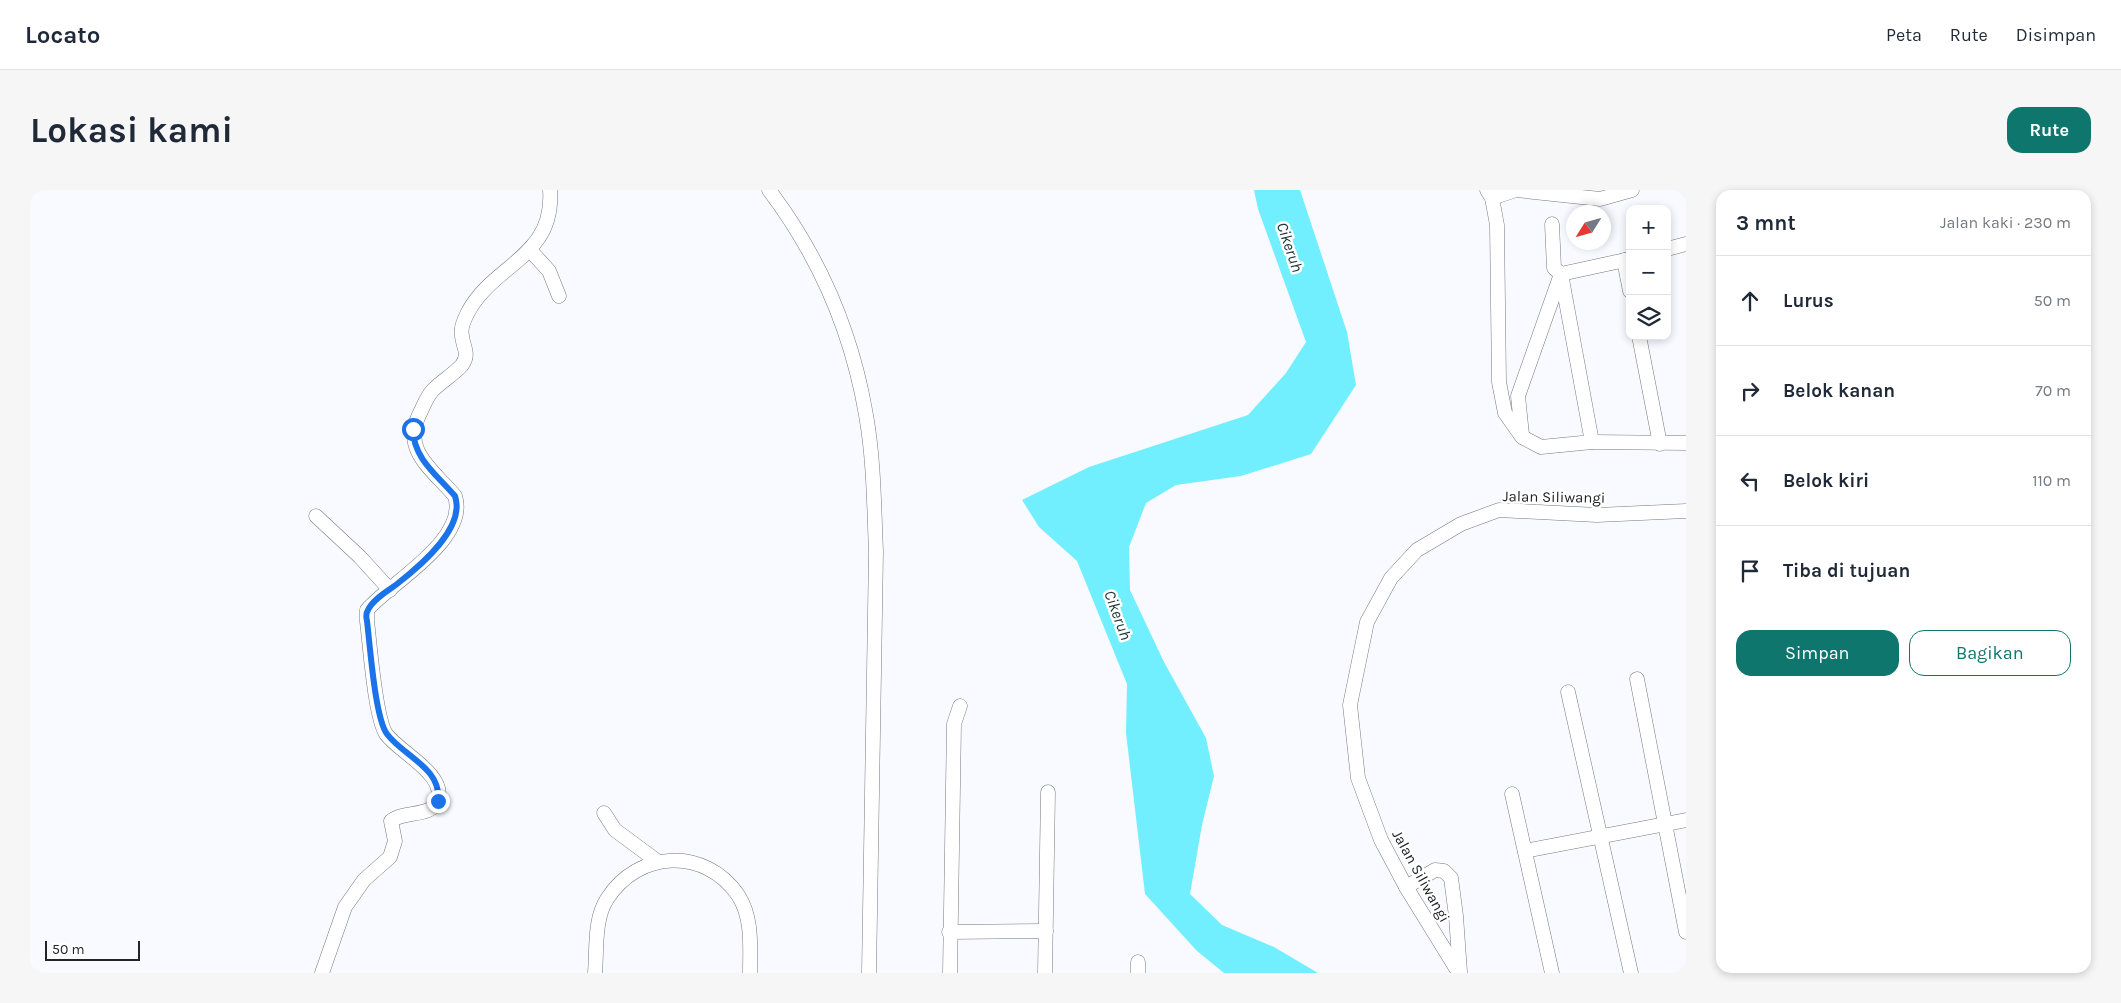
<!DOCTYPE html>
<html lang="id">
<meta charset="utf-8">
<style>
body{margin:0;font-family:Karla,sans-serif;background:#f6f6f7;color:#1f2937}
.controls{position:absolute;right:15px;top:15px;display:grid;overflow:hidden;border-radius:10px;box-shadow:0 2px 8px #0003}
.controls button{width:45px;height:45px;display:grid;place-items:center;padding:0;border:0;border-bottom:1px solid #e0e1e3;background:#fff;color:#1f2937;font:25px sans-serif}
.compass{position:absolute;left:1536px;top:15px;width:45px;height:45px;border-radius:50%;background:#fff;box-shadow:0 2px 8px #0003;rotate:233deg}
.scale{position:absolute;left:15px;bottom:12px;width:95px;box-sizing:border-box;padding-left:5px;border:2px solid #232426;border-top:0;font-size:14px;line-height:18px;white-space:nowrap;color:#232426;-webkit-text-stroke:4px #fff;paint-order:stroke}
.stop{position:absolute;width:15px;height:15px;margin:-11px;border:4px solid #1a73e8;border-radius:50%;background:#fff}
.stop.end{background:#1a73e8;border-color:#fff;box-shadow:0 1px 5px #0008}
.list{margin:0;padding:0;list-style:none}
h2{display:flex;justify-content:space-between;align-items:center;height:65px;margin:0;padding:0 20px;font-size:21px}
h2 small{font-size:16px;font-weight:400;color:#747a83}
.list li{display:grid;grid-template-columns:32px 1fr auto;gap:15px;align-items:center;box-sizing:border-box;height:90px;padding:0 20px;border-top:1px solid #e0e1e3}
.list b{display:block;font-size:19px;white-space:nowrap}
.list em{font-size:16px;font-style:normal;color:#747a83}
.actions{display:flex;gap:10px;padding:15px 20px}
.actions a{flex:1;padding:11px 0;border:1px solid #0f766e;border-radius:15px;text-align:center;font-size:18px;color:#0f766e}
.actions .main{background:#0f766e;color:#fff}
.icon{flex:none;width:28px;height:28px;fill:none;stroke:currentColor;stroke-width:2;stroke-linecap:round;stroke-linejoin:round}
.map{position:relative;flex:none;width:1656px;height:783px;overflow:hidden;border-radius:15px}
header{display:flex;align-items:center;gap:30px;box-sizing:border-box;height:70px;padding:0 25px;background:#fff;border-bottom:1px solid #e0e1e3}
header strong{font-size:24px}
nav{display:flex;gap:28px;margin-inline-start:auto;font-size:18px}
.intro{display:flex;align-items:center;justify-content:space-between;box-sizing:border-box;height:120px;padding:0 30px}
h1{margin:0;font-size:35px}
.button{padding:12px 22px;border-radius:15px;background:#0f766e;color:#fff;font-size:18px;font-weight:700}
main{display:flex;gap:30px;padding:0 30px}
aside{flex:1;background:#fff;border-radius:15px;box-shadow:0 2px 8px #0003}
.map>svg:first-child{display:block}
.water{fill:#71efff}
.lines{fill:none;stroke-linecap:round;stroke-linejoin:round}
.minor-casing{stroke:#77797e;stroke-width:15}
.minor{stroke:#fff;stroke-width:14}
.route{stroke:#1a73e8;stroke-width:6}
.labels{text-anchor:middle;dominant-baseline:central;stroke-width:5;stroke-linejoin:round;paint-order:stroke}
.street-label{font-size:15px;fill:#232426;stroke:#fff}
.water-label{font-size:16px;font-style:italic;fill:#21373a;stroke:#fff}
</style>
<header>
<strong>Locato</strong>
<nav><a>Peta</a><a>Rute</a><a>Disimpan</a></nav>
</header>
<div class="intro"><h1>Lokasi kami</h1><a class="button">Rute</a></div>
<main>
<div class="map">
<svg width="1656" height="783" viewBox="0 0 1656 783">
<rect width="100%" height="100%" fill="#f9faff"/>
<!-- water -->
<polygon class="water" points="1224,0 1270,0 1317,142 1326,195 1281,264 1211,286 1146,295 1116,313 1099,357 1100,400 1134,472 1176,548 1184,586 1172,635 1160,704 1192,735 1244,757 1288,783 1194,783 1167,761 1115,704 1096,543 1097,494 1047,371 1009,337 992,310 1059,277 1218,225 1256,183 1276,152 1228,19"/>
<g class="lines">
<defs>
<g id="minor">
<path d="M739 0C789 66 822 143 836 225 844 270 844 316 846 362L839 783"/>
<polyline points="1457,0 1462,8 1467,35 1469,192 1475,223 1492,247 1511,257 1562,252 1656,253"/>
<polyline points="1462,8 1486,0 1570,9 1602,0"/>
<polyline points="1522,34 1524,78 1531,84 1562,252"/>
<polyline points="1637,59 1656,54"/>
<polyline points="500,60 519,81 529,106"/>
<polyline points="1594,70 1600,101"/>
<polyline points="1531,84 1600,69"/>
<polyline points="1609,146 1630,254"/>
<polyline points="1492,245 1488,206 1531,84"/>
<polyline points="286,326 330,367 360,400"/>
<polyline points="1607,489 1656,742"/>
<polyline points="1538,502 1601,783"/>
<polyline points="1482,604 1522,783"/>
<polyline points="574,623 585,640 627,671"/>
<polyline points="1495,661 1656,630"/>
<polyline points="1376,697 1405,680 1414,681 1421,688 1426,726 1430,782"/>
<polyline points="919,742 1016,741"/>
<path d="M292 783 315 717 334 690 360 667 365 651 361 631C374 620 402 628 408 610 416 584 369 562 356 544 345 527 340 455 337 431V420C361 392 439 350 425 306 402 279 371 260 390 223 394 215 397 206 403 200 412 191 424 184 432 175 440 164 433 157 432 146 430 139 434 130 437 124 462 74 525 68 520 0"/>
<path d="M565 783C567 759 564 729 577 709 608 660 675 657 708 705 723 728 720 757 720 783"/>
<polyline points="920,783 924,534 930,516"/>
<polyline points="1015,783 1018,602"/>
<polyline points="1108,783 1108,772"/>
<polyline points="1429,783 1376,697 1351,650 1328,588 1320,515 1337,432 1361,388 1387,360 1431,334 1469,320 1567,325 1656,321"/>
</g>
</defs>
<!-- minor casing -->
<use href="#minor" class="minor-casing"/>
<!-- minor -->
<use href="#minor" class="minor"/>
</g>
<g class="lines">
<!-- route -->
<path class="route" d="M383 239C383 268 407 285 425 306 436 338 390 376 367 394 358 401 343 409 338 420 336 423 336 427 337 431 340 455 345 528 357 544 373 566 412 578 408 611"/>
</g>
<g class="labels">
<!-- street labels -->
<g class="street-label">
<text transform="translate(1524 307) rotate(1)">Jalan Siliwangi</text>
<text transform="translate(1391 686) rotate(61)">Jalan Siliwangi</text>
</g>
<!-- water labels -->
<g class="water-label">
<text transform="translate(1260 57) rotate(71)">Cikeruh</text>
<text transform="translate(1088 425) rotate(70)">Cikeruh</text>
</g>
</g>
</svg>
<div class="controls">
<button>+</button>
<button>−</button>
<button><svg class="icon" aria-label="layers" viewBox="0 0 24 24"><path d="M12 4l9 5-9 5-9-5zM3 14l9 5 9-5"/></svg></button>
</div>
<svg class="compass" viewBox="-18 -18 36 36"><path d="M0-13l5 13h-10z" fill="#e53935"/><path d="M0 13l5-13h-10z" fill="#747a83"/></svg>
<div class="scale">50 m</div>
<div class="stop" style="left:383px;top:239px"></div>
<div class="stop end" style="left:408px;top:611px"></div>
</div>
<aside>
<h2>3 mnt<small>Jalan kaki · 230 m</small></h2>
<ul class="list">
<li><svg class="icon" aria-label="ahead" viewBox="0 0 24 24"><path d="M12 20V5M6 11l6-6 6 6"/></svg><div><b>Lurus</b></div><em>50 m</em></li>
<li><svg class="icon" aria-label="right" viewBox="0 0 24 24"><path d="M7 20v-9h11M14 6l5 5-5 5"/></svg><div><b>Belok kanan</b></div><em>70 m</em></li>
<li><svg class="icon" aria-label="left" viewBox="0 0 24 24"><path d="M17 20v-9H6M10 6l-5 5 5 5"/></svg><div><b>Belok kiri</b></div><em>110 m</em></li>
<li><svg class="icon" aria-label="arrive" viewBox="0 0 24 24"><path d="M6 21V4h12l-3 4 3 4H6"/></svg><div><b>Tiba di tujuan</b></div></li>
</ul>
<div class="actions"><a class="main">Simpan</a><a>Bagikan</a></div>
</aside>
</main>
